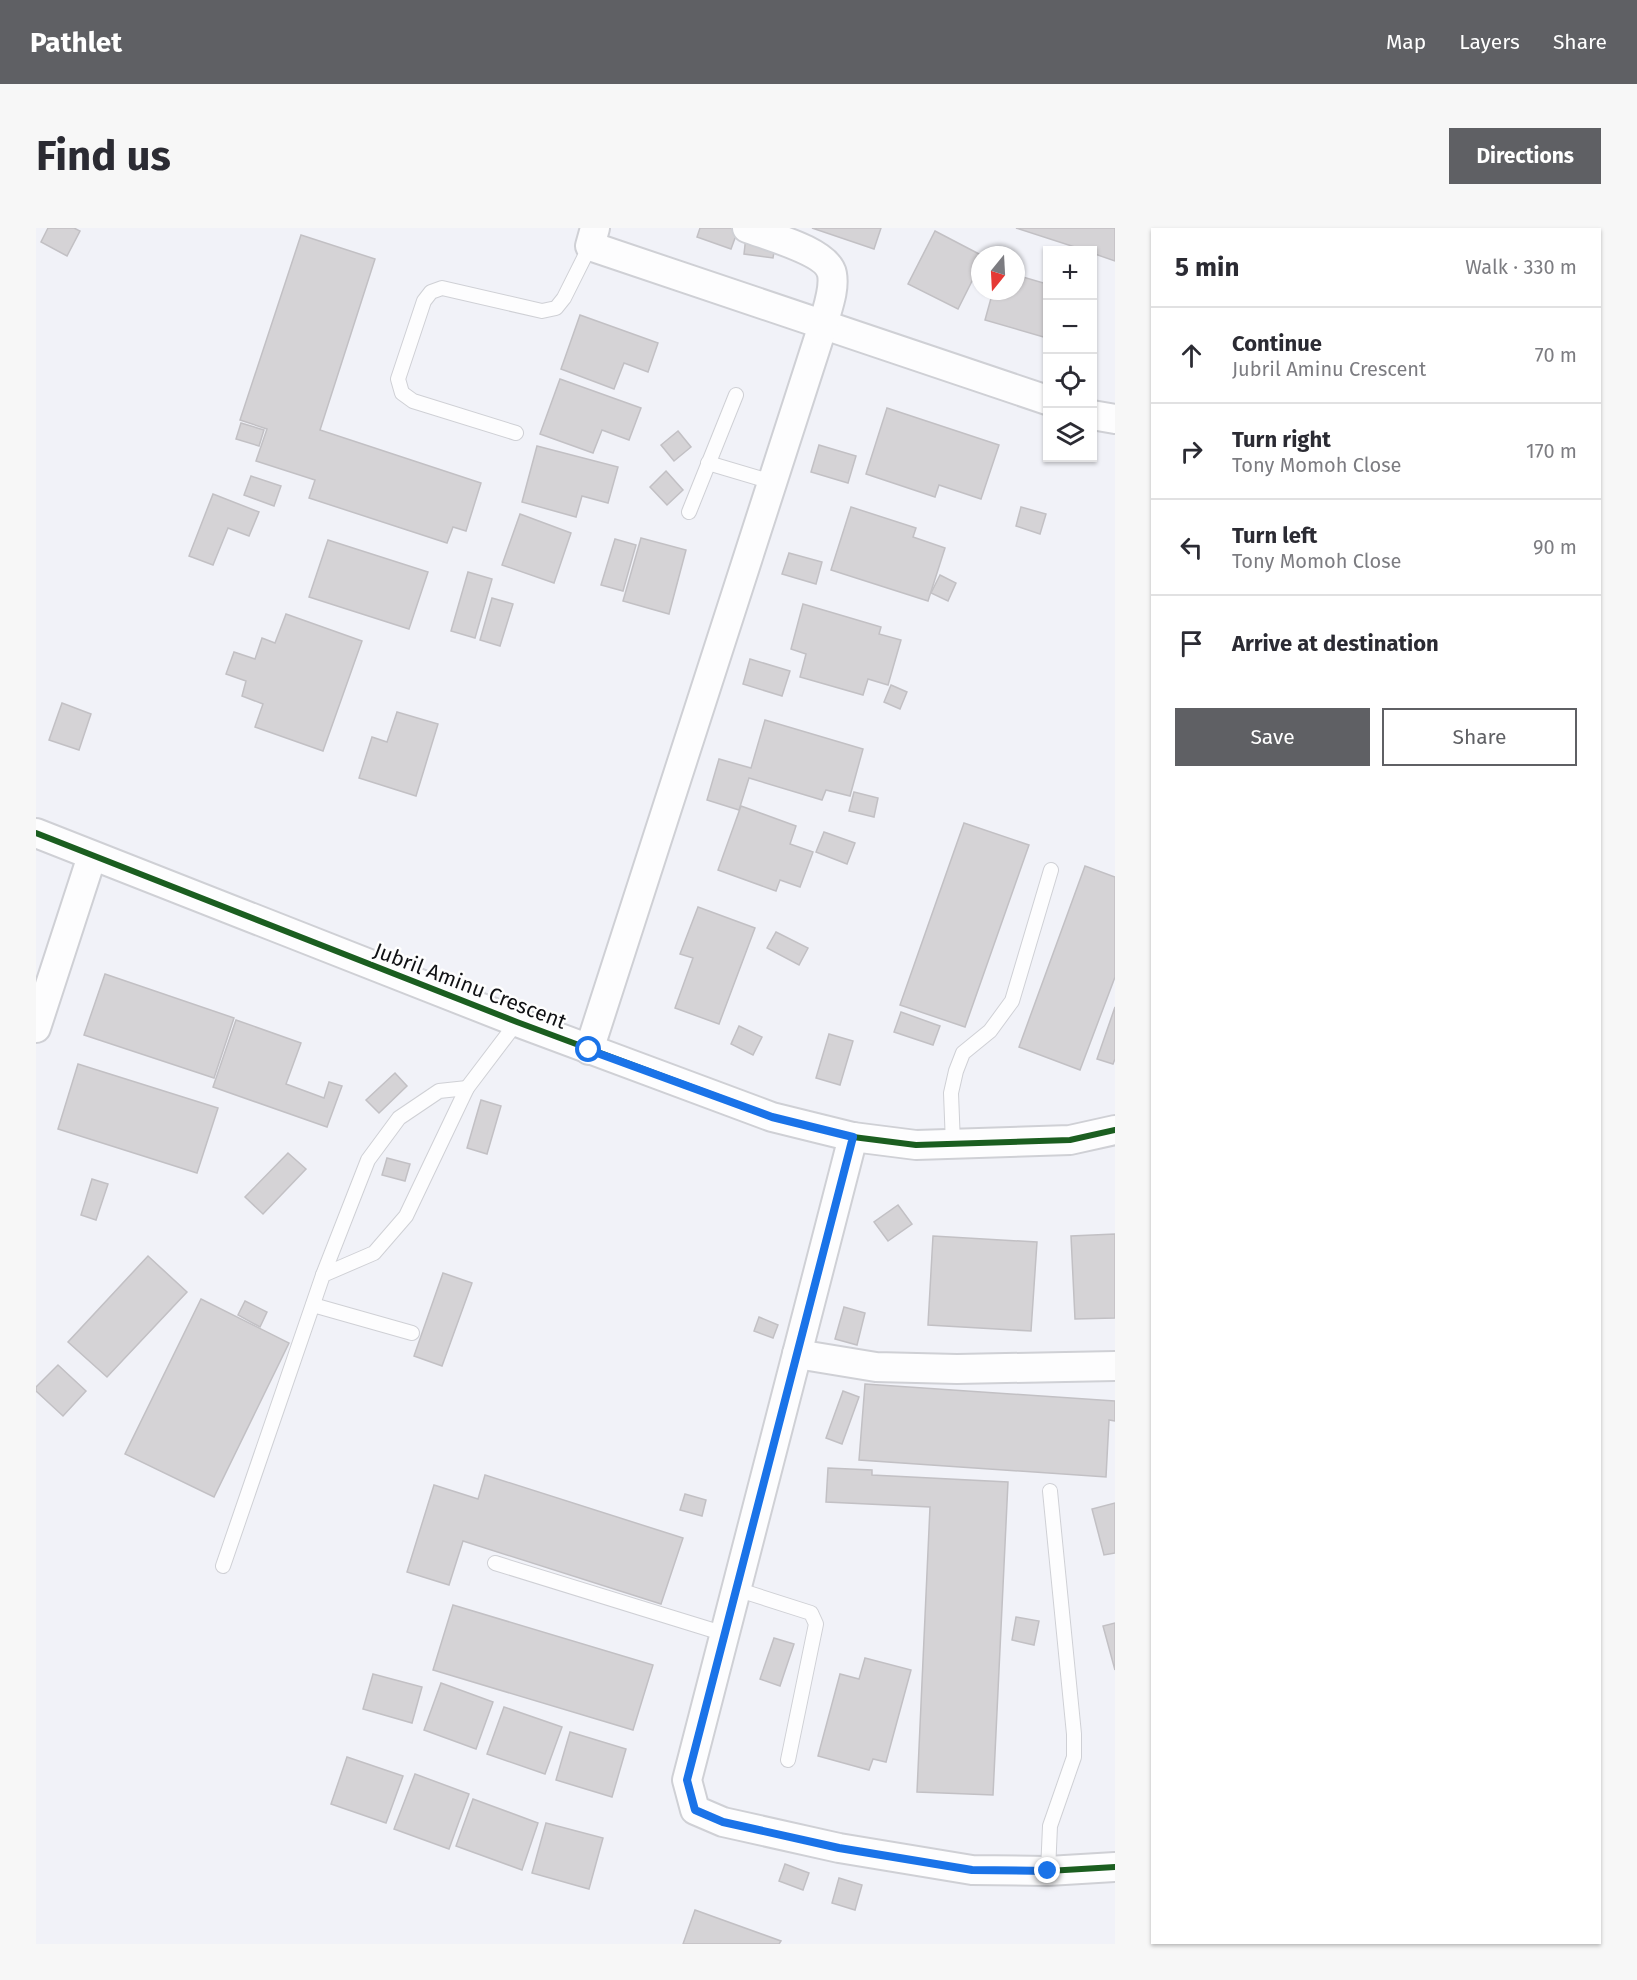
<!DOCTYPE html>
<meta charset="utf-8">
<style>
body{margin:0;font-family:"Fira Sans",sans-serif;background:#f7f7f7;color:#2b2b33}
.controls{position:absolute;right:18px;top:18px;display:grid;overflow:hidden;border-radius:0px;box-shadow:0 2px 4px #0004}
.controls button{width:54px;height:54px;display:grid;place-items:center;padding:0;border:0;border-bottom:2px solid #e1e1e2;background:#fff;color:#2b2b33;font:30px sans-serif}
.compass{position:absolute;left:935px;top:18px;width:54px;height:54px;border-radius:50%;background:#fff;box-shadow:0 2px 4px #0004;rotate:198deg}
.stop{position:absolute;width:18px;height:18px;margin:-14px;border:4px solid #1a73e8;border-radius:50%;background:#fff}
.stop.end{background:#1a73e8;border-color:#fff;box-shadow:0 2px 6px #0008}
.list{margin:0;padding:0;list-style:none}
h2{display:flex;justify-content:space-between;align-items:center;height:78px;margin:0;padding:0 24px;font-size:26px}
h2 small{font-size:20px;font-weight:400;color:#7c7c81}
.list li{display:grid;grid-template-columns:39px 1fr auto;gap:18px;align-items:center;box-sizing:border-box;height:96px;padding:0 24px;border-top:2px solid #e1e1e2}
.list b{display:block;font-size:22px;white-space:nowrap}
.list p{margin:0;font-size:20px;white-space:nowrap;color:#7c7c81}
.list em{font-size:20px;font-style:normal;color:#7c7c81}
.actions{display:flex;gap:12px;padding:18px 24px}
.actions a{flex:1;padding:14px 0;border:2px solid #5f6064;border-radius:0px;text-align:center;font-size:21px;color:#5f6064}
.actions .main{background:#5f6064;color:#fff}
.icon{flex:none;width:33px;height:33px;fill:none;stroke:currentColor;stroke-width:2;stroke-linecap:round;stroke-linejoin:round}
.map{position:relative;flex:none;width:1079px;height:1716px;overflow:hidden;border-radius:0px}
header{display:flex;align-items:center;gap:36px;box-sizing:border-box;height:84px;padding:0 30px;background:#5f6064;color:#fff}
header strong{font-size:28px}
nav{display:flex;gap:33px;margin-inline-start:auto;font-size:21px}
.intro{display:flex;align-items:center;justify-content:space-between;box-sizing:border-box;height:144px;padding:0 36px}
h1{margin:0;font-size:42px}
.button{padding:15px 27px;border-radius:0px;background:#5f6064;color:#fff;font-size:21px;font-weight:700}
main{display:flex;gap:36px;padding:0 36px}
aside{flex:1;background:#fff;border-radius:0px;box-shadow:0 2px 4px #0004}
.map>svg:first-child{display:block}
.building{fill:#d5d3d6;stroke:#c2c0c4;stroke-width:1.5}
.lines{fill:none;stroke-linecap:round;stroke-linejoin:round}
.service-casing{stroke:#cfd0d5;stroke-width:16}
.minor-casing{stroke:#cfd0d5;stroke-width:32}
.service{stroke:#fdfdfe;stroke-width:14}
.minor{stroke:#fdfdfe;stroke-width:28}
.cycleway-casing{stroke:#fefefe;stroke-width:10}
.cycleway{stroke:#1b5e20;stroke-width:6}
.route{stroke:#1a73e8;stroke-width:8}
.labels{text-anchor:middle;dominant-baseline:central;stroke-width:5;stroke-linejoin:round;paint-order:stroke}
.street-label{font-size:21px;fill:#101114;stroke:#fefefe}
</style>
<header>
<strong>Pathlet</strong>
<nav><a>Map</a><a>Layers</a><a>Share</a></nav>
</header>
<div class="intro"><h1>Find us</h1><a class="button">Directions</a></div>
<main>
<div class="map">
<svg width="1079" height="1716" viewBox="0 0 1079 1716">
<rect width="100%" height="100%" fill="#f1f2f8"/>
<!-- building -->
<g class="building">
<polygon points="12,0 38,0 44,3 31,28 5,14"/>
<polygon points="664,0 696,0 702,2 695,21 661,9"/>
<polygon points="776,0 845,0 838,21"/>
<polygon points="980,0 1079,0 1079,33 1056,25 1056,22 1048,22"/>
<polygon points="899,3 945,27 944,27 944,37 922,81 872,56"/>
<polygon points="265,7 339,31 284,202 445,255 430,303 417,299 411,315 273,270 279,252 220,233 231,201 204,192"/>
<polygon points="710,8 740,12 737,30 708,26"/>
<polygon points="980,47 1011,56 1011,110 949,92 957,63 980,63"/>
<polygon points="544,87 622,115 612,144 588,135 578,161 525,141"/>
<polygon points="524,151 605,180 593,212 566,202 557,225 504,206"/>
<polygon points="851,180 963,217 945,271 903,257 899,269 830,246"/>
<polygon points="205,195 228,202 223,218 200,211"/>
<polygon points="642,203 655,219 638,233 625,217"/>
<polygon points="783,217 820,228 812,255 775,244"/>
<polygon points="501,218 582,239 572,275 546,268 540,289 486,274"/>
<polygon points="630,243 647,262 631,277 614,259"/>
<polygon points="215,248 245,258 238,278 208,267"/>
<polygon points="177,266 223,284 213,308 192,300 177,337 153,328"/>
<polygon points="815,279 880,300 877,309 909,320 892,373 795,342"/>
<polygon points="985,279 1010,286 1004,306 980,298"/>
<polygon points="484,286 535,305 518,355 466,337"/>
<polygon points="605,310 650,322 633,386 587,373"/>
<polygon points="579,311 600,317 587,363 565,357"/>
<polygon points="292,312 392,344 373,401 273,369"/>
<polygon points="753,325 786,334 780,356 746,346"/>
<polygon points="432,344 456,351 439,410 415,403"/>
<polygon points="904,347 920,355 912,373 895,365"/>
<polygon points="456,370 477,376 464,418 444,412"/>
<polygon points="767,376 845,399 843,406 865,412 852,457 832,451 827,467 764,449 770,426 755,421"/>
<polygon points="250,386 326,413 287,523 219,499 227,476 206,468 210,453 190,446 198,424 219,431 226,410 239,415"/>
<polygon points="714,431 754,443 746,468 707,456"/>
<polygon points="855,457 871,464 864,481 848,474"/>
<polygon points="26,475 55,486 43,522 13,512"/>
<polygon points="361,484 402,496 380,568 323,550 336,509 351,514"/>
<polygon points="729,492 827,521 814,568 790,562 786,572 713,550 703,582 671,572 683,531 715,540"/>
<polygon points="818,564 842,570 838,589 813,583"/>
<polygon points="705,578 760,598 754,616 777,624 764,659 744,652 740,663 682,642"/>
<polygon points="928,595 993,617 929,799 864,777"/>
<polygon points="788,604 819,615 811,636 780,624"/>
<polygon points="1049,638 1079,649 1079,749 1044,842 983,819"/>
<polygon points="662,679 719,700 683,796 639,780 657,730 644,726"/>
<polygon points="740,704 772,720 763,737 731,720"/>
<polygon points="69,746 198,790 178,850 48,807"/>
<polygon points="1079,779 1079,831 1077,836 1061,831"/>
<polygon points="865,784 904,798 897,817 858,804"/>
<polygon points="200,792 265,815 250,856 288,870 293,854 306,858 291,899 177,859"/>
<polygon points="703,798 726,809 717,827 695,816"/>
<polygon points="793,806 817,813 804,857 780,850"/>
<polygon points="42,836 182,880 161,945 22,901"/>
<polygon points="359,845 371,858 343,885 330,872"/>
<polygon points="445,872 465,878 451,926 431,920"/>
<polygon points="252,925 270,941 227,986 209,969"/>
<polygon points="351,930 374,936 369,953 346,947"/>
<polygon points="56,951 72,956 60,992 45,987"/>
<polygon points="862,977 876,996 852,1013 838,994"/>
<polygon points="1079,1006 1079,1090 1039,1091 1035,1008"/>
<polygon points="897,1008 1001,1014 995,1103 892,1097"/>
<polygon points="112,1028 151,1064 71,1149 32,1114"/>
<polygon points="407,1045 436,1055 406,1138 378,1128"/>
<polygon points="165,1071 253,1115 178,1269 89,1226"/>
<polygon points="209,1073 231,1084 224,1099 202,1087"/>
<polygon points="808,1079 829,1085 821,1117 799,1111"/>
<polygon points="723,1089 742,1097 737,1110 718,1103"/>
<polygon points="22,1137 50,1163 27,1188 0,1163 0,1159"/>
<polygon points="829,1156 1079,1173 1079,1193 1073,1192 1070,1249 823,1232"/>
<polygon points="807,1163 823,1169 806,1216 790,1210"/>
<polygon points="792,1240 836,1242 836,1247 972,1254 957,1567 881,1564 894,1279 790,1274"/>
<polygon points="449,1247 647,1310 625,1376 427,1313 413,1357 371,1344 398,1257 442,1271"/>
<polygon points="649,1266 670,1272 666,1288 644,1282"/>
<polygon points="1079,1275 1079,1325 1068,1327 1056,1281"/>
<polygon points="417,1377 617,1437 597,1502 397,1442"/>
<polygon points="980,1389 1003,1393 998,1417 976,1412"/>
<polygon points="1079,1395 1079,1442 1067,1398"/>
<polygon points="738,1410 758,1416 744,1458 724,1451"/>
<polygon points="829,1430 875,1442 850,1534 837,1531 833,1542 782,1528 804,1446 823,1451"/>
<polygon points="337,1446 386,1459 376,1495 327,1481"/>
<polygon points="405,1455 457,1474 440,1521 388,1502"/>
<polygon points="468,1479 526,1499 509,1546 451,1526"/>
<polygon points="534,1504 590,1521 576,1569 520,1552"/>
<polygon points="311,1529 367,1548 350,1595 295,1576"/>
<polygon points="379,1546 433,1566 413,1621 358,1601"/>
<polygon points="437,1571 502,1595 486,1642 420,1618"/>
<polygon points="510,1595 567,1610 553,1661 496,1645"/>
<polygon points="749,1636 773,1645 767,1662 743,1653"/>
<polygon points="803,1650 826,1657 819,1682 796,1675"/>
<polygon points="659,1682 745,1713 743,1716 647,1716"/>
</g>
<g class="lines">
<defs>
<g id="service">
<polyline points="480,205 377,173 366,165 362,151 388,73 395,64 406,60 506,83 520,80 528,70 554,18"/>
<polyline points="672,235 736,254"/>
<polyline points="653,284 700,167"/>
<polyline points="917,916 915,865 920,843 927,825 954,803 976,773 1015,642"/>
<polyline points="287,1047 332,932 363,890 403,863 431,860"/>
<polyline points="277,1077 376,1105"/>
<polyline points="459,1335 689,1406"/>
<polyline points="187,1338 287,1047 338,1025 370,988 431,860 481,794"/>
<polyline points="700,1361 775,1385 780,1396 752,1532"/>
<polyline points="1012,1643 1014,1598 1038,1529 1038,1506 1014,1263"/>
</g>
<g id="minor">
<polyline points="559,0 554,18 1011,172"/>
<polyline points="1056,187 1079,191"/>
<polyline points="0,605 481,794 736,889 817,909 880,917 1034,912 1079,902"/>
<polyline points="0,800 56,628"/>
<path d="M553 822 787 97C791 81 799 62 796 46 792 23 731 8 711 0"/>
<polyline points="817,909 651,1552 659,1582 687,1594 803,1620 936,1642 1012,1643 1079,1639"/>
<polyline points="761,1126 840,1139 921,1141 1079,1138"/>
</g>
</defs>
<!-- service casing -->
<use href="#service" class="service-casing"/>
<!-- minor casing -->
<use href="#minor" class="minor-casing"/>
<!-- service -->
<use href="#service" class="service"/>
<!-- minor -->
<use href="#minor" class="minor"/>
<defs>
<g id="cycleway">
<polyline points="0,605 481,794 736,889 817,909 880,917 1034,912 1079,902"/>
<polyline points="817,909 651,1552 659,1582 687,1594 803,1620 936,1642 1012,1643 1079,1639"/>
</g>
</defs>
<!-- cycleway casing -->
<use href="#cycleway" class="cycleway-casing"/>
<!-- cycleway -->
<use href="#cycleway" class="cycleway"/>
</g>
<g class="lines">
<!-- route -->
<polyline class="route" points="553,822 736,889 817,909 651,1552 659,1582 687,1594 803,1620 936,1642 1012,1643"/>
</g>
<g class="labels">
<!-- street labels -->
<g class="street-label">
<text transform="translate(434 758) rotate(21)">Jubril Aminu Crescent</text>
</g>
</g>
</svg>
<div class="controls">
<button>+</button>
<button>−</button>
<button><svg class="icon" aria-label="locate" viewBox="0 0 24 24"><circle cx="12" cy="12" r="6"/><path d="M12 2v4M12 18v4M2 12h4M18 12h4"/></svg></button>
<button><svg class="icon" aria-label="layers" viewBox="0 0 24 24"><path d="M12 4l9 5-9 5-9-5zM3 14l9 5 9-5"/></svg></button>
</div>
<svg class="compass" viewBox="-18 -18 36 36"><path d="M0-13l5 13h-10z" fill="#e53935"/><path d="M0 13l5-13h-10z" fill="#7c7c81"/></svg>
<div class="stop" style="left:553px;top:822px"></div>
<div class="stop end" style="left:1012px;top:1643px"></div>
</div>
<aside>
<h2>5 min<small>Walk · 330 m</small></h2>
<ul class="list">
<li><svg class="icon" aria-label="ahead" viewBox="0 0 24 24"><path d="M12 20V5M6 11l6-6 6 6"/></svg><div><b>Continue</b><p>Jubril Aminu Crescent</p></div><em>70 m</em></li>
<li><svg class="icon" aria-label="right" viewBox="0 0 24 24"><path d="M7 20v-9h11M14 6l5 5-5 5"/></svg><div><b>Turn right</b><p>Tony Momoh Close</p></div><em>170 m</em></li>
<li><svg class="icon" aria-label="left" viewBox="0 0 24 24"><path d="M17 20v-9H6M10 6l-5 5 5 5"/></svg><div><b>Turn left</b><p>Tony Momoh Close</p></div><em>90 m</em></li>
<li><svg class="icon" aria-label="arrive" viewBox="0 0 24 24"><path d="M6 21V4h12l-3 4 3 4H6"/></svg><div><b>Arrive at destination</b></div></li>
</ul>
<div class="actions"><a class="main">Save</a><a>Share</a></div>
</aside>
</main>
